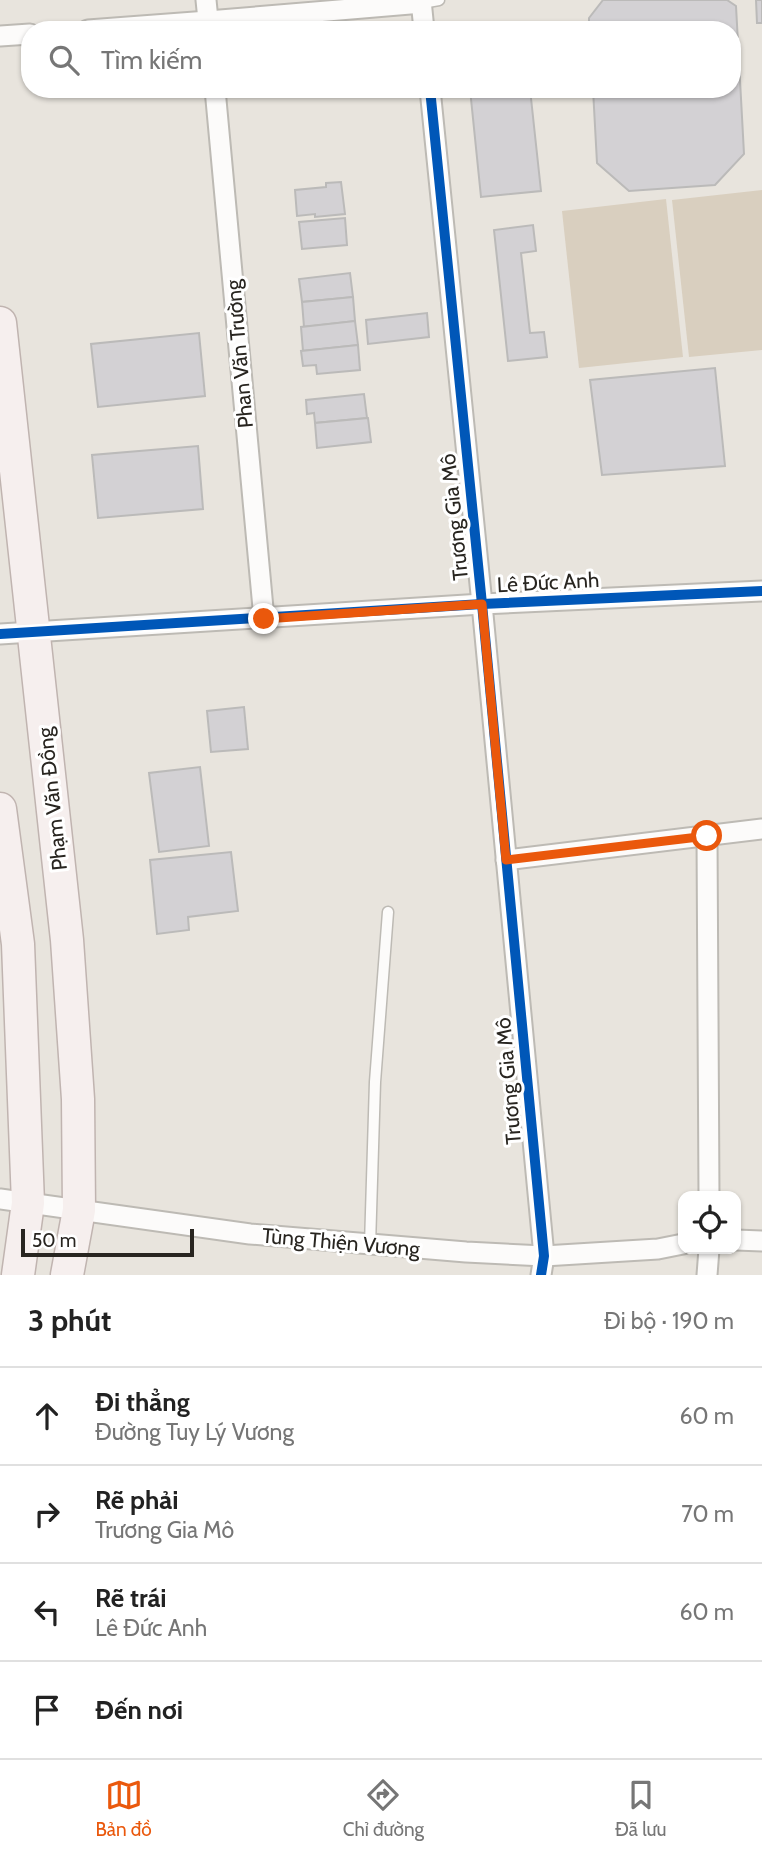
<!DOCTYPE html>
<html lang="vi">
<meta charset="utf-8">
<style>
body{margin:0;font-family:Cabin,sans-serif;background:#f6f6f6;color:#222}
.controls{position:absolute;right:21px;bottom:21px;display:grid;overflow:hidden;border-radius:14px;box-shadow:0 2px 5px #0004}
.controls button{width:63px;height:63px;display:grid;place-items:center;padding:0;border:0;border-bottom:2px solid #e0e0e0;background:#fff;color:#222;font:35px sans-serif}
.scale{position:absolute;left:21px;bottom:18px;width:173px;box-sizing:border-box;padding-left:7px;border:4px solid #282520;border-top:0;font-size:19px;line-height:24px;white-space:nowrap;color:#282520;-webkit-text-stroke:5px #fff;paint-order:stroke}
.stop{position:absolute;width:21px;height:21px;margin:-16px;border:5px solid #ea580c;border-radius:50%;background:#fff}
.stop.end{background:#ea580c;border-color:#fff;box-shadow:0 2px 7px #0008}
.list{margin:0;padding:0;list-style:none}
h2{display:flex;justify-content:space-between;align-items:center;height:91px;margin:0;padding:0 28px;font-size:30px}
h2 small{font-size:23px;font-weight:400;color:#767676}
.list li{display:grid;grid-template-columns:46px 1fr auto;gap:21px;align-items:center;box-sizing:border-box;height:98px;padding:0 28px;border-top:2px solid #e0e0e0}
.list b{display:block;font-size:26px;white-space:nowrap}
.list p{margin:0;font-size:23px;white-space:nowrap;color:#767676}
.list em{font-size:23px;font-style:normal;color:#767676}
.icon{flex:none;width:38px;height:38px;fill:none;stroke:currentColor;stroke-width:2;stroke-linecap:round;stroke-linejoin:round}
.map{position:relative;flex:none;width:762px;height:1275px;overflow:hidden}
.search{position:absolute;background:#fff;box-shadow:0 2px 5px #0004;left:21px;right:21px;top:21px;height:77px;display:flex;align-items:center;gap:18px;box-sizing:border-box;padding:0 24px;border-radius:28px;color:#767676;font-size:26px}
.sheet{height:483px;background:#fff}
nav{display:flex;justify-content:space-around;align-items:center;box-sizing:border-box;height:98px;border-top:2px solid #e0e0e0;background:#fff;font-size:19px;color:#767676}
nav a{display:grid;justify-items:center;gap:4px}
nav .on{color:#ea580c}
.map>svg:first-child{display:block}
.green{fill:#d9cfbf}
.building{fill:#d3d1d4;stroke:#bbbab9;stroke-width:2}
.lines{fill:none;stroke-linecap:round;stroke-linejoin:round}
.lane-casing{stroke:#bdbab4;stroke-width:13}
.street-casing{stroke:#bdbab4;stroke-width:23}
.primary-casing{stroke:#c0b4b0;stroke-width:35}
.lane{stroke:#fcfbfa;stroke-width:10}
.street{stroke:#fcfbfa;stroke-width:19}
.primary{stroke:#f6efee;stroke-width:32}
.cycleway-casing{stroke:#fff;stroke-width:15}
.cycleway{stroke:#0057b8;stroke-width:10}
.route{stroke:#ea580c;stroke-width:9}
.labels{text-anchor:middle;dominant-baseline:central;stroke-width:6;stroke-linejoin:round;paint-order:stroke}
.street-label{font-size:21px;fill:#282520;stroke:#fff}
</style>
<div class="map">
<svg width="762" height="1275" viewBox="0 0 762 1275">
<rect width="100%" height="100%" fill="#e8e4dd"/>
<!-- green -->
<g class="green">
<polygon points="762,190 762,350 689,357 672,200"/>
<polygon points="666,199 683,357 579,368 562,211"/>
</g>
<!-- building -->
<g class="building">
<polygon points="603,0 727,0 736,6 744,154 715,185 629,191 597,163 593,89 732,89 732,30 589,30 589,18"/>
<polygon points="756,0 762,0 762,23 757,23"/>
<polygon points="470,89 530,89 541,191 481,197"/>
<polygon points="341,182 345,214 315,217 315,214 297,216 295,190 326,187 326,183"/>
<polygon points="345,218 347,245 302,249 299,222"/>
<polygon points="533,225 536,251 521,253 530,333 544,332 547,357 508,361 494,230"/>
<polygon points="350,273 353,297 302,302 299,279"/>
<polygon points="353,297 355,321 304,327 302,302"/>
<polygon points="427,313 429,337 368,344 366,320"/>
<polygon points="355,321 358,345 303,351 301,327"/>
<polygon points="199,333 205,396 98,407 91,344"/>
<polygon points="358,345 360,370 317,374 316,365 303,366 301,351"/>
<polygon points="715,368 725,466 602,475 590,380"/>
<polygon points="364,394 367,418 315,423 314,413 307,414 306,400"/>
<polygon points="368,418 371,442 317,448 315,423"/>
<polygon points="198,446 203,509 98,518 92,455"/>
<polygon points="244,707 248,749 211,752 207,711"/>
<polygon points="200,767 209,846 159,852 149,773"/>
<polygon points="231,852 238,911 188,917 189,930 157,934 150,860"/>
</g>
<g class="lines">
<defs>
<g id="lane">
<polyline points="422,3 439,0"/>
<polyline points="370,1245 375,1082 388,912"/>
</g>
<g id="street">
<polyline points="206,0 209,30"/>
<polyline points="421,0 424,30"/>
<polyline points="88,30 208,21 422,3"/>
<polyline points="0,36 30,34"/>
<polyline points="215,89 264,619"/>
<polyline points="430,89 482,604 544,1256 541,1275"/>
<polyline points="0,634 482,604 762,591"/>
<polyline points="707,836 709,1196"/>
<polyline points="506,860 762,829"/>
<polyline points="0,1199 250,1234 466,1252 544,1256 658,1249 683,1244"/>
<polyline points="736,1240 762,1241"/>
<polyline points="707,1275 709,1249"/>
</g>
<g id="primary">
<polyline points="0,323 67,940 78,1099 79,1210 67,1275"/>
<polyline points="0,809 18,944 28,1203 18,1275"/>
</g>
</defs>
<!-- lane casing -->
<use href="#lane" class="lane-casing"/>
<!-- street casing -->
<use href="#street" class="street-casing"/>
<!-- primary casing -->
<use href="#primary" class="primary-casing"/>
<!-- lane -->
<use href="#lane" class="lane"/>
<!-- street -->
<use href="#street" class="street"/>
<!-- primary -->
<use href="#primary" class="primary"/>
<defs>
<g id="cycleway">
<polyline points="430,89 482,604 544,1256 541,1275"/>
<polyline points="0,634 482,604 762,591"/>
</g>
</defs>
<!-- cycleway casing -->
<use href="#cycleway" class="cycleway-casing"/>
<!-- cycleway -->
<use href="#cycleway" class="cycleway"/>
</g>
<g class="lines">
<!-- route -->
<polyline class="route" points="264,619 482,604 506,860 707,836"/>
</g>
<g class="labels">
<!-- street labels -->
<g class="street-label">
<text transform="translate(239 354) rotate(-95)">Phan Văn Trường</text>
<text transform="translate(454 517) rotate(-96)">Trương Gia Mô</text>
<text transform="translate(548 582) rotate(-3)">Lê Đức Anh</text>
<text transform="translate(52 799) rotate(-96)">Phạm Văn Đồng</text>
<text transform="translate(508 1081) rotate(-95)">Trương Gia Mô</text>
<text transform="translate(341 1242) rotate(5)">Tùng Thiện Vương</text>
</g>
</g>
</svg>
<div class="controls">
<button><svg class="icon" aria-label="locate" viewBox="0 0 24 24"><circle cx="12" cy="12" r="6"/><path d="M12 2v4M12 18v4M2 12h4M18 12h4"/></svg></button>
</div>
<div class="scale">50 m</div>
<div class="stop" style="left:707px;top:836px"></div>
<div class="stop end" style="left:264px;top:619px"></div>
<div class="search"><svg class="icon" aria-label="search" viewBox="0 0 24 24"><circle cx="10" cy="10" r="6"/><path d="M15 15l6 6"/></svg>Tìm kiếm</div>
</div>
<section class="sheet">
<h2>3 phút<small>Đi bộ · 190 m</small></h2>
<ul class="list">
<li><svg class="icon" aria-label="ahead" viewBox="0 0 24 24"><path d="M12 20V5M6 11l6-6 6 6"/></svg><div><b>Đi thẳng</b><p>Đường Tuy Lý Vương</p></div><em>60 m</em></li>
<li><svg class="icon" aria-label="right" viewBox="0 0 24 24"><path d="M7 20v-9h11M14 6l5 5-5 5"/></svg><div><b>Rẽ phải</b><p>Trương Gia Mô</p></div><em>70 m</em></li>
<li><svg class="icon" aria-label="left" viewBox="0 0 24 24"><path d="M17 20v-9H6M10 6l-5 5 5 5"/></svg><div><b>Rẽ trái</b><p>Lê Đức Anh</p></div><em>60 m</em></li>
<li><svg class="icon" aria-label="arrive" viewBox="0 0 24 24"><path d="M6 21V4h12l-3 4 3 4H6"/></svg><div><b>Đến nơi</b></div></li>
</ul>
</section>
<nav>
<a class="on"><svg class="icon" aria-label="map" viewBox="0 0 24 24"><path d="M3 6l6-2 6 2 6-2v14l-6 2-6-2-6 2zM9 4v14M15 6v14"/></svg>Bản đồ</a>
<a><svg class="icon" aria-label="directions" viewBox="0 0 24 24"><path d="M12 3l9 9-9 9-9-9zM9 14v-3h6M13 9l2 2-2 2"/></svg>Chỉ đường</a>
<a><svg class="icon" aria-label="saved" viewBox="0 0 24 24"><path d="M7 4h10v16l-5-4-5 4z"/></svg>Đã lưu</a>
</nav>
